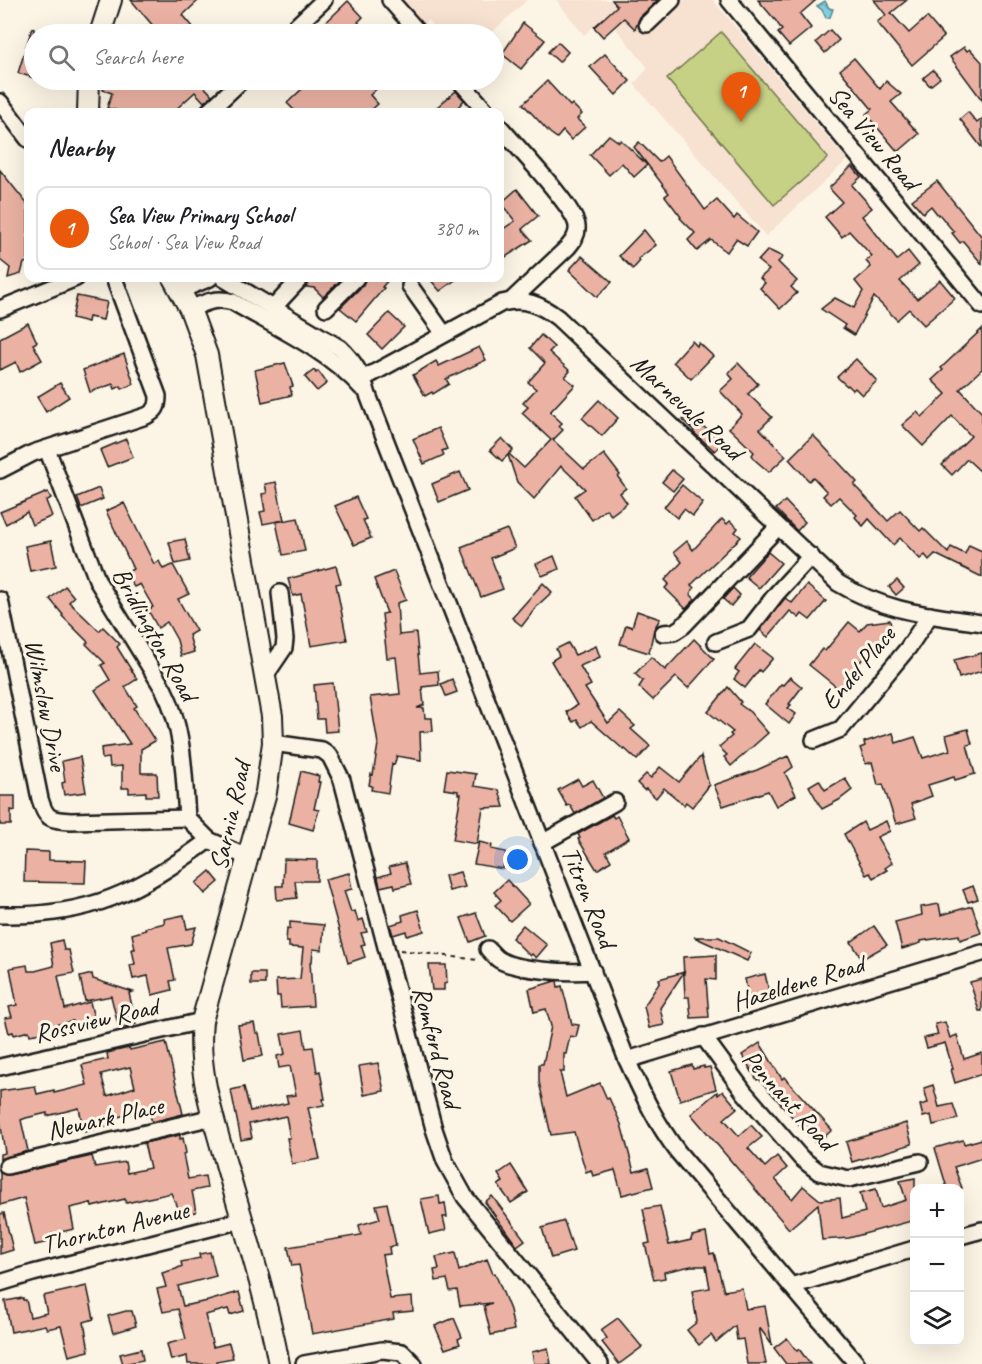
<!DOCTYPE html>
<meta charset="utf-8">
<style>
body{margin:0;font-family:Caveat,sans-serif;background:#f2f2f2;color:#202124}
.controls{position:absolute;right:18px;bottom:18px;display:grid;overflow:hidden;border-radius:12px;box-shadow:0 6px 24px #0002}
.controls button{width:54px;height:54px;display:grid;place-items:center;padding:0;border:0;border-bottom:2px solid #e0e0e0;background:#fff;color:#202124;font:30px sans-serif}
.you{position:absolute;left:518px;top:860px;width:21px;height:21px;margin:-15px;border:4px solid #fff;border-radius:50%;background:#1a73e8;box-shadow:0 0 0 9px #1a73e833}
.badge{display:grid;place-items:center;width:39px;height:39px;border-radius:50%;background:#ea580c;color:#fff;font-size:20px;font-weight:700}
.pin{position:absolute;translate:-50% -50px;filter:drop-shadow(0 2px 3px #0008)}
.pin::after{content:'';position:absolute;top:32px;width:21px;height:18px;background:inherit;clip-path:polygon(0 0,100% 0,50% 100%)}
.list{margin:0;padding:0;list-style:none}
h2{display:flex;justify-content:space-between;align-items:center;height:78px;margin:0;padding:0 24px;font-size:26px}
h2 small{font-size:20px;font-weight:400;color:#757577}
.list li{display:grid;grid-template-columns:39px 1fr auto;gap:18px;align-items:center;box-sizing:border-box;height:84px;margin:0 12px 12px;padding:0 12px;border:2px solid #e0e0e0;border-radius:12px}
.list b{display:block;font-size:22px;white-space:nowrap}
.list p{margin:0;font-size:20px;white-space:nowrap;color:#757577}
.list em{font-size:20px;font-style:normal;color:#757577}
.icon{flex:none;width:33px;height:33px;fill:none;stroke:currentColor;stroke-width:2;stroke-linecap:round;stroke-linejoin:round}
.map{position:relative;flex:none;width:982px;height:1364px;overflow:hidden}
.search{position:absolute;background:#fff;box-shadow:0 6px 24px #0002;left:24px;top:24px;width:480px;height:66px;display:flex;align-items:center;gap:15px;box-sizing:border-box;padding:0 21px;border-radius:33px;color:#757577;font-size:22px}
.panel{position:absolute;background:#fff;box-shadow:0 6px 24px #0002;left:24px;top:108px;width:480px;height:174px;border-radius:12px}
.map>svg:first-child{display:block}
.built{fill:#f7e1d1}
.pitch{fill:#c6d185;stroke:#717650;stroke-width:1.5}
.water{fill:url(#water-waves);stroke:#588790;stroke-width:1.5}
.building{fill:#ebb2a3;stroke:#1c1c1c;stroke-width:1.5;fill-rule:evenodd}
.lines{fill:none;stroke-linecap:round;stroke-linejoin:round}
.minor-casing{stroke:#1c1c1c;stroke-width:20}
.major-casing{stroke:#1c1c1c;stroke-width:24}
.path{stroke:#1c1c1c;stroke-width:2;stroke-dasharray:4.5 4.5;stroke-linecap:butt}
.minor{stroke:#fcf5e5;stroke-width:15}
.major{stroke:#fcf5e5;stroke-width:20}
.labels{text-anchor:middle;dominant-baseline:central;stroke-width:6;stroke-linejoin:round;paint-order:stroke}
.street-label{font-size:26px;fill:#1c1c1c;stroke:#fcf5e5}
</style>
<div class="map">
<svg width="982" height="1364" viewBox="0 0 982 1364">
<defs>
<pattern id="water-waves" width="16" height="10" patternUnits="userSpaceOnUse" patternTransform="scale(1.5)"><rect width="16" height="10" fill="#80cfdd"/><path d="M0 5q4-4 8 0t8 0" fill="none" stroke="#6eb1bd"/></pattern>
</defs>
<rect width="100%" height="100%" fill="#fcf5e5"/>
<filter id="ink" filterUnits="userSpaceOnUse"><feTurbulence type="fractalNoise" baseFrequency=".0167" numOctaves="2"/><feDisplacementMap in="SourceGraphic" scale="12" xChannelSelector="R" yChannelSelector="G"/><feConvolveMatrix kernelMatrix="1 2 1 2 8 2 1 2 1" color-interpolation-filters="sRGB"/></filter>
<g filter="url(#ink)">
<!-- built -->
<g class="built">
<polygon points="398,0 527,0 490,34 440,34 428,20 420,27"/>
<polygon points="556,0 713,0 847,160 766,236 634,84 648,68 605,15 584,35"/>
</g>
<!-- pitch -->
<polygon class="pitch" points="721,32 828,158 774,205 667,79"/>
<!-- water -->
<polygon class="water" points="825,1 829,8 833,9 830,17 826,18 822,10 817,6"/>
<!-- building -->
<g class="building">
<polygon points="131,0 199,0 183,15 199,34 160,34"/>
<polygon points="612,0 658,0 640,17 635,29 624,18 603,37 594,27 617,6"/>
<polygon points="758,0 816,0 800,14 811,28 789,46 778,33 782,30 776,21"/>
<polygon points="874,0 907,0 891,13 909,33 927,17 944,37 912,65 877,22 886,15"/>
<polygon points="348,1 363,17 358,22 370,34 314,34"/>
<polygon points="523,23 545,40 521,69 502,54"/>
<polygon points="32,28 34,29 34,78 18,73"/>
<polygon points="830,30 839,40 825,53 816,42"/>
<polygon points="558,42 568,52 559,62 548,52"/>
<polygon points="964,47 967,51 970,49 982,62 982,100 950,57"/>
<polygon points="605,54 630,81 616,95 590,67"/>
<polygon points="854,58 880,89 886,81 901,94 891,102 919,134 898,152 866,114 872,109 840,70"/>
<polygon points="933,70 940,78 930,86 923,78"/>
<polygon points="106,80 198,80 212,95 204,102 195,92 173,112 123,112 107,108 112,93 103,90"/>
<polygon points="305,80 386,80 370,95 378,104 369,112 296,112 287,103 303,88 299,85"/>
<polygon points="547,81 570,106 572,104 582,114 577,119 585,127 571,140 563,131 557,138 550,133 523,104"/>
<polygon points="456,91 464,100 459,106 451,112 431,112"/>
<polygon points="968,112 977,123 982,119 982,148 960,119"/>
<polygon points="609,135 619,142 621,140 647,165 634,177 622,163 609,175 590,155"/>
<polygon points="639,142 659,162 666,156 705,210 717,200 734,219 737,215 757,232 747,246 736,239 727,252 711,240 697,251 688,240 695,233 680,218 681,217 665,196 669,193 634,147"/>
<polygon points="852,166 861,177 852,185 872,208 862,216 897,260 908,251 919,265 900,281 917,299 940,280 955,298 924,325 909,309 897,320 874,297 854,335 843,328 845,325 821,309 835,298 854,308 863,291 855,281 871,267 866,261 872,256 849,231 842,237 825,217 842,202 829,188"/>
<polygon points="0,170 28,205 28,262 24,263 21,274 8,278 10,268 0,260"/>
<polygon points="937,181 982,237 982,264 963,241 960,243 952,233 954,232 939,214 938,215 931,206 923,213 912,200"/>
<polygon points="517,189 538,216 522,229 532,240 504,258 500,251 500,231 515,221 501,203"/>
<polygon points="644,230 656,245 638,259 640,261 633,269 619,256"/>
<polygon points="768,250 783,257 778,262 797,281 791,287 797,293 780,309 760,288 765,283 760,278 769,270 758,261"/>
<polygon points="582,256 612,282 597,297 569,270"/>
<polygon points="310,278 343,278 323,297 314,288 306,287"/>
<polygon points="365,278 390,278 382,287 384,288 356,321 340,308 363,285"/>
<polygon points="429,278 458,278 440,291"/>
<polygon points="77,296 107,302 103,320 89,317 88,322 72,318"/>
<polygon points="389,313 404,327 382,349 368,335"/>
<polygon points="28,323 37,342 33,344 42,360 20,372 16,362 0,370 0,338"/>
<polygon points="982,329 982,369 960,389 982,413 982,473 967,459 952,475 942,465 971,436 952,416 923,446 902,425 917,412 922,417 946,394 932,380 943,370 941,368"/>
<polygon points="541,335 554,347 549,352 570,371 565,377 575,385 550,412 562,423 559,426 563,430 553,440 584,469 604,454 620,475 618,477 626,488 620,493 627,503 611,515 606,509 592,520 575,496 585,489 561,466 534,499 517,482 508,455 502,461 490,450 502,438 513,450 509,454 524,468 551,440 522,413 528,407 523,403 536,389 528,382 545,363 530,348"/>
<polygon points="692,341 697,346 699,343 713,356 691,379 673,362"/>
<polygon points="479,347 486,360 446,379 449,384 433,394 432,392 425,396 413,375 436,361 439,366"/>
<polygon points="124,354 134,384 122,389 121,386 115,389 113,384 90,392 83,370"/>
<polygon points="856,359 877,381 862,395 855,388 853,390 848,385 847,386 837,377"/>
<polygon points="285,363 293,386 290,387 292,395 262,402 255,370"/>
<polygon points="738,363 758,384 748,394 772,417 760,429 786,456 769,472 755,460 752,455 754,452 729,428 742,414 720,391 733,379 728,373"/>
<polygon points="314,370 316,373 318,371 327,383 317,391 305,377"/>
<polygon points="60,383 69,397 46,412 37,397"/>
<polygon points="599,400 618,418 602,436 582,418"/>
<polygon points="687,416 714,434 723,443 715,451 693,432 694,431 683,420"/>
<polygon points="438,428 447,449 442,451 444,455 424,464 413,439"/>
<polygon points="813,435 857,482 854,485 888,521 900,510 920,531 923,528 948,553 951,547 965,554 969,545 982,551 982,577 935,554 929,560 925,555 920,559 900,538 893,545 869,519 863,526 855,517 857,515 839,497 831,504 823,496 827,492 813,477 809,481 789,459"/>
<polygon points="126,439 133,457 107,467 100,450"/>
<polygon points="672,470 683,479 673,491 662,482"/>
<polygon points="460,472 468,490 439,502 432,484"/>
<polygon points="276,482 284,520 263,524 260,512 265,511 262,494 267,493 265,484"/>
<polygon points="682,485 703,503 693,516 684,509 677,518 664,507"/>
<polygon points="99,488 103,499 81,508 77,497"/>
<polygon points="48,492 51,498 46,501 52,516 32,525 27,512 6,524 0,512"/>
<polygon points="356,497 366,519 363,520 371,538 354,545 335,506"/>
<polygon points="785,501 805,522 797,531 776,509"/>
<polygon points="124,503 154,564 159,561 163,569 173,565 189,594 178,599 196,631 189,635 194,652 181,656 177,640 167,622 158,628 148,610 153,607 140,584 134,587 126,573 133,569 106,511"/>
<polygon points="298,518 305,551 283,555 276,522"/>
<polygon points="722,519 727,524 730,521 738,528 735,532 741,537 691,585 694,588 691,592 691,595 695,599 686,609 665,588 669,584 665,580 682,562 674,552 687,541 693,550"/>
<polygon points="507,529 515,548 491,558 503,589 481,597 461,547"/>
<polygon points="185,539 190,561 175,564 169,542"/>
<polygon points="51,541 56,566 30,571 25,546"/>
<polygon points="768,552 781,563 759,588 746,577"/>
<polygon points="554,556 559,569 542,576 536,564"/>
<polygon points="336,566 341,583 336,584 347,640 311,646 301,594 293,596 288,579"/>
<polygon points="394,571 406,600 397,603 399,635 416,633 420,673 438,671 439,685 422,687 424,705 417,708 424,708 425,718 432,718 433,731 420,732 421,760 397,756 394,765 392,764 388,793 371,790 372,786 369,785 371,774 373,775 378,744 370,697 400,694 396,657 387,658 382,614 387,613 374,579"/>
<polygon points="897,580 904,588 896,595 889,587"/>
<polygon points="543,583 552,592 538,605 522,626 512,618"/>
<polygon points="807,585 826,601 810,620 802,614 799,618 790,611 768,637 760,630 785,598 792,603"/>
<polygon points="65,586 74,597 69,602 99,631 103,627 120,644 117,647 137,679 125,687 137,706 134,708 155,741 141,749 141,773 157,773 158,796 146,796 146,792 129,793 129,788 122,788 122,766 110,767 109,758 102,759 101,748 130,744 95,690 110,680 101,665 105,663 86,644 88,642 62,616 63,615 50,599"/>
<polygon points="733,588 740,595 731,606 723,599"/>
<polygon points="637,611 660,619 654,629 649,653 620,644 626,625 632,627"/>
<polygon points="890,620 892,636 884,637 867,659 864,657 839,689 809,665 822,649 825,651 849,622 860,631 867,623"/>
<polygon points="694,639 714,659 688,688 676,677 653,700 639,687 643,681 635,674 651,657 665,670"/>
<polygon points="568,643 575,655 596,646 600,657 580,666 591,685 585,688 608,723 620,712 635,726 631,729 650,746 637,760 625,749 624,750 591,721 582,727 577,720 573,722 566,712 577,705 551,661 559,656 556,649"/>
<polygon points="755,644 773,658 761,672 759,670 745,688 734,679 739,672 735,669"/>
<polygon points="982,653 982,671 959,678 954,660"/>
<polygon points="790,677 802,687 789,704 791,705 788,708 796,714 789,724 765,704 781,684 783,685"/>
<polygon points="452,679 457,692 446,696 441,684"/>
<polygon points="333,683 338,731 325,732 324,719 317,719 314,685"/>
<polygon points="728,687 741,702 739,704 750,712 768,733 731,766 724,757 727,755 719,747 732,736 730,734 733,732 708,712"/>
<polygon points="968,729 972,744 967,745 975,774 955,780 954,777 928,785 932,796 911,804 916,818 896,824 883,784 878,785 872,762 866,764 860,748 865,746 864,742 893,733 896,743 915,737 923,758 950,750 946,735"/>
<polygon points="701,756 709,785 706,787 709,786 692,807 686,802 684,805 664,788 656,798 646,789 644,790 637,783 646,774 651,778 660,767 679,782"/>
<polygon points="788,756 793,767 785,773 796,795 776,806 768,791 723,806 714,785 757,770"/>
<polygon points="80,757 86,792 64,795 62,783 65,782 62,761"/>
<polygon points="447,770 476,774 474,786 499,790 504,807 483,808 477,844 453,840 461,794 458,794 458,791 444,789"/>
<polygon points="301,771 319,776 318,782 320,782 314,809 319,810 313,830 289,823"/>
<polygon points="845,778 852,790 839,800 822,809 809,786 819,780 825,790"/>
<polygon points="578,779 582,786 593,780 603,798 575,814 570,805 567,806 558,790"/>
<polygon points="0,796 15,796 15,811 11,810 11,825 0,825"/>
<polygon points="612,815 614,818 617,816 629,838 606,852 611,861 597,870 578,839 580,838 578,834"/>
<polygon points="886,821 890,831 877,837 892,863 885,868 887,870 873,878 870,873 866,875 844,834 863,822 867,830"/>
<polygon points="479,842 492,845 491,849 506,852 503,869 474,864"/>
<polygon points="25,851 49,852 49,860 86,861 85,883 24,882"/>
<polygon points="284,859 317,860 317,881 295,881 297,898 277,900 276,886 283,886"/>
<polygon points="405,863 411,884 395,888 394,884 380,887 378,877 391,873 389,867"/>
<polygon points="210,871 219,882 205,894 196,883"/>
<polygon points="460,872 465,887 449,891 445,876"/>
<polygon points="349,873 352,889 344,891 351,912 355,911 358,921 363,919 367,932 361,933 365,944 361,945 365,957 348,963 325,879"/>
<polygon points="507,880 529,904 510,921 495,905 501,900 494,892"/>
<polygon points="973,886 978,899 968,902 963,890"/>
<polygon points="939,904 941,915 972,906 981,933 960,940 959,935 921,941 921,943 902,949 895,922 922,915 921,907"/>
<polygon points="418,910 424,931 407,936 406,931 393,935 390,925 403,921 402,915"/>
<polygon points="476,913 485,936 470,942 461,918"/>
<polygon points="184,915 187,929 196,927 191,944 168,948 175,980 170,981 172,990 152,995 148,976 133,979 130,965 135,964 132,949 135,949 132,934 146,930 145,928 165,923 164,919"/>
<polygon points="290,922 324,925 322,950 313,949 312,962 310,962 313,1006 281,1008 280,996 277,996 276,980 300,979 303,948 289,947 289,942 286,942 287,928 290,929"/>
<polygon points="523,925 547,945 536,958 532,954 530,956 512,938"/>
<polygon points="874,926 887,945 862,959 851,942"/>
<polygon points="694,937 719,937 751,953 747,961"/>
<polygon points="62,940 64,950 69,950 74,973 58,976 65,1009 90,1002 96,1026 75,1031 73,1021 41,1028 42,1033 30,1035 29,1031 14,1035 13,1032 9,1033 5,1018 12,1017 9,1007 17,1005 10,968 27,965 28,971 35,971 54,966 50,943"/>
<polygon points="716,955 716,980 706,979 709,1017 691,1018 689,997 685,997 683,957"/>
<polygon points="429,965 446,965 447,983 444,984 444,990 432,990"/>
<polygon points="684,972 660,1008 664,1025 649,1028 644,1006 660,982 659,979"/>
<rect x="251" y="973" width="14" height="11"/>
<polygon points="92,974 93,979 133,992 129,993 136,1024 119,1029 111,996 85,1001 80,977"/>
<polygon points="765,974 771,1000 750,1005 745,979"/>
<polygon points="982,979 982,1011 979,1011 970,982"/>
<polygon points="555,981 557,981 558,987 562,986 572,1024 579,1025 576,1037 570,1036 566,1054 564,1054 564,1072 560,1072 566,1097 600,1083 607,1099 609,1098 621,1124 634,1172 648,1168 653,1187 622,1195 615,1170 593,1176 591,1170 586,1172 574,1132 551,1135 539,1082 539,1064 543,1064 551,1026 546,1009 534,1012 529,989"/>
<polygon points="945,1022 950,1038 957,1035 964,1059 982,1053 982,1074 955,1083 951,1069 953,1069 945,1043 927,1048 924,1038 938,1035 935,1024"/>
<polygon points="254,1023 256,1033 259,1033 263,1056 244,1060 238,1025"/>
<polygon points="303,1030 306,1048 313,1047 317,1072 320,1071 325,1099 323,1099 324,1105 308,1108 320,1159 292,1164 287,1138 290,1138 286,1116 249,1124 252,1138 241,1140 231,1090 244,1087 250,1111 288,1103 286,1096 296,1095 290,1066 279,1068 277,1056 285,1054 281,1034"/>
<path d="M166 1042 183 1114 152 1122 150 1115 145 1116 143 1111 109 1119 110 1125 84 1132 79 1108 47 1116V1113L26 1118 21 1120 28 1151 0 1159V1154L5 1153 0 1120V1091L35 1086 37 1094 54 1090V1093L87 1085 82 1065 108 1059 107 1053 129 1048 130 1050ZM130 1067 135 1087 107 1096 101 1074Z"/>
<polygon points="760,1043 782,1079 784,1077 832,1130 816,1144 759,1079 757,1080 742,1055"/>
<polygon points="378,1063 384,1091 364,1095 359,1066"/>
<polygon points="692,1065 693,1069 704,1066 704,1068 710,1067 716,1089 680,1100 671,1071"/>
<polygon points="933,1085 939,1107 953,1104 958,1119 933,1125 931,1115 923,1117 920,1105 928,1103 924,1088"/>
<polygon points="723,1091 737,1108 724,1119 739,1136 751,1125 762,1137 748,1148 765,1167 777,1156 787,1168 775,1179 792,1199 803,1186 820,1200 840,1198 842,1218 865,1212 860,1193 876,1189 881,1208 906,1200 900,1181 915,1178 915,1220 849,1238 822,1240 818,1204 789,1229 691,1114 717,1092 718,1095"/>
<polygon points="906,1123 912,1144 852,1162 846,1142"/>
<polygon points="180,1135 180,1139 183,1138 186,1153 183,1154 188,1179 205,1176 207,1188 192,1191 196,1212 180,1216 176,1202 175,1202 171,1193 126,1203 125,1199 92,1207 91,1203 70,1208 74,1229 52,1234 53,1241 35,1245 24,1198 0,1205 0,1173 9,1175 92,1156 95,1167 125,1162 127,1173 150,1168 144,1143"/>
<polygon points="982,1139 982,1158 954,1167 962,1188 947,1188 935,1148 963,1140 964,1144"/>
<polygon points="511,1165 528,1192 511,1203 498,1185 503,1182 498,1174"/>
<polygon points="439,1196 440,1204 445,1203 447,1217 443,1217 446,1230 429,1234 421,1199"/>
<polygon points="492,1196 525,1240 517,1246 485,1202"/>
<polygon points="387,1203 396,1245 389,1247 390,1254 382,1255 390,1299 412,1297 413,1311 393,1313 394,1319 312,1334 299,1265 292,1266 288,1247 361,1235 359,1225 380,1219 376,1205"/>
<polygon points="660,1206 669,1245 691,1240 692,1236 706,1233 710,1254 714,1253 724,1291 742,1288 746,1309 765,1306 772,1345 759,1327 766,1364 747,1364 743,1339 737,1340 735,1326 716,1342 711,1335 699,1345 687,1330 697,1322 692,1291 710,1288 706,1266 691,1266 664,1272 665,1278 654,1280 645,1244 650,1243 643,1209"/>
<polygon points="4,1213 13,1250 0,1254 0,1214"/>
<polygon points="564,1221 574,1251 551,1258 542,1228"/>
<polygon points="210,1252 216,1276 178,1286 183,1306 208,1301 239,1292 244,1311 230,1315 228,1309 205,1315 213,1347 229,1343 233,1358 216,1361 217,1364 188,1364 187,1356 171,1360 167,1344 186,1339 178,1309 163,1312 157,1289 166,1287 162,1273 176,1269 182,1266 181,1262 200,1258 199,1254"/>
<polygon points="455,1253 459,1271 487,1259 493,1274 495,1273 510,1310 514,1330 491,1335 484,1306 492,1303 460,1306 457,1290 450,1291 447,1279 436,1281 434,1270 439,1269 436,1257"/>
<polygon points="87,1286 94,1319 84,1322 89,1351 69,1356 61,1326 47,1329 45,1325 11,1332 5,1301 23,1298 23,1300 26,1300 30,1317 47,1313 43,1296"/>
<polygon points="126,1311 132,1311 136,1326 113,1333 108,1316"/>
<polygon points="454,1318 462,1337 458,1339 460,1344 445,1349 435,1326"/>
<polygon points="618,1318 642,1347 619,1364 602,1342 607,1338 601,1330"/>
<polygon points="787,1338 797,1351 799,1349 810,1364 786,1364 774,1348"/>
<polygon points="548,1348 551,1364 534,1364 532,1352"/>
<polygon points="141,1349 143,1360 123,1364 120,1354"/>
</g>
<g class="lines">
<defs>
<g id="minor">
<polyline points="390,0 420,34"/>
<polyline points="729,0 982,306"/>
<polyline points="647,24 672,0"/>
<polyline points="288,34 324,0"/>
<polyline points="459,80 487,112"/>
<polyline points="0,102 28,139"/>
<polyline points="208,112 242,80"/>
<path d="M500 127C515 145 575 207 577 226 578 235 573 241 568 247L512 300"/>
<path d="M223 278 340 348C355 362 363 376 368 395L627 1060C642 1093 656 1123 678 1152L857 1364"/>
<polyline points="410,286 444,334"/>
<polyline points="181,290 210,278"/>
<polyline points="274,307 301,278"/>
<polyline points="326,308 356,278"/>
<polyline points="0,309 76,278"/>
<path d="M190 309C206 302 217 297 233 302 274 326 332 353 362 388"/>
<path d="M357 382 502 303C524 297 541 305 558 318L838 583C886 612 928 615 982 623"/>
<path d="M47 449 98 582 164 690C184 729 184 776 187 818L209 840 249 858"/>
<path d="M0 470 33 453 146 416C156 411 158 407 158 396L114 278"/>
<path d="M0 600 40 799C46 819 50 820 71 821L187 818"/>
<polyline points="663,633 674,632 683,626 778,527"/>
<polyline points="716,642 749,629 777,593 811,556"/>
<polyline points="265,676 284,648 285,639 280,593"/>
<polyline points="814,740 841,729 908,648 930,615"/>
<polyline points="273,743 322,750 330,756 342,780 434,1129 445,1161 465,1197 600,1364"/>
<polyline points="542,843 615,802"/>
<path d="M0 915C90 917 138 892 209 840"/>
<path d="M488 949C491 952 494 956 498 959 515 971 571 973 593 971"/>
<polyline points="703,1036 744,1092 801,1158 819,1172 849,1179 920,1162"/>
<polyline points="627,1060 982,953"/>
<polyline points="0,1067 202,1021"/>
<polyline points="7,1166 213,1117"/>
<polyline points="960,1236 982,1230"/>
<polyline points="0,1283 33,1273 242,1220"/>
<polyline points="791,1286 914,1249"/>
<polyline points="304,1364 382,1350 402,1352 414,1364"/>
</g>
<g id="major">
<polyline points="100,34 111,0"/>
<polyline points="88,112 89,80"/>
<path d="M173 278 190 309 207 355 272 716 273 743 266 792 202 1021C197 1071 213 1116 226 1164 245 1230 266 1296 279 1364"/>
</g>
</defs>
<!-- minor casing -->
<use href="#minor" class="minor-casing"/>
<!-- major casing -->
<use href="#major" class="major-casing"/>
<!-- path -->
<polyline class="path" points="400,950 478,960"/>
<!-- minor -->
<use href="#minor" class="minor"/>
<!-- major -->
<use href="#major" class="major"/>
</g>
</g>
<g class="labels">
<!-- street labels -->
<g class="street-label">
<text transform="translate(874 138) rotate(50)">Sea View Road</text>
<text transform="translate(687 407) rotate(43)">Marnevale Road</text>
<text transform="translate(155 634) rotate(61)">Bridlington Road</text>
<text transform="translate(858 668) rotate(-50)">Endel Place</text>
<text transform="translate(46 705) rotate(79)">Wilmslow Drive</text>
<text transform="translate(230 816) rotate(-77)">Sarnia Road</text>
<text transform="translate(589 897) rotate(68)">Titren Road</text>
<text transform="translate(798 983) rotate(-17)">Hazeldene Road</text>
<text transform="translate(96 1020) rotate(-13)">Rossview Road</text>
<text transform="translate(437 1047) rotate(75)">Romford Road</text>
<text transform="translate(789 1100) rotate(48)">Pennant Road</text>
<text transform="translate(105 1118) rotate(-13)">Newark Place</text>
<text transform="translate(115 1227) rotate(-14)">Thornton Avenue</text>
</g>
</g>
</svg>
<div class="controls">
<button>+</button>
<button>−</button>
<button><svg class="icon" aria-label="layers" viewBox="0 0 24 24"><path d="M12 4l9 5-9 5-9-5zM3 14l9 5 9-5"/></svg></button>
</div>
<div class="you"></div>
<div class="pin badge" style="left:741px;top:122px">1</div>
<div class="search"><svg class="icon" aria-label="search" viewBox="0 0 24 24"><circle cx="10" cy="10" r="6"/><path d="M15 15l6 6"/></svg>Search here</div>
<section class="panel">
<h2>Nearby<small></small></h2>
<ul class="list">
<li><span class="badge">1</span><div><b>Sea View Primary School</b><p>School · Sea View Road</p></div><em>380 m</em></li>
</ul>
</section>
</div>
